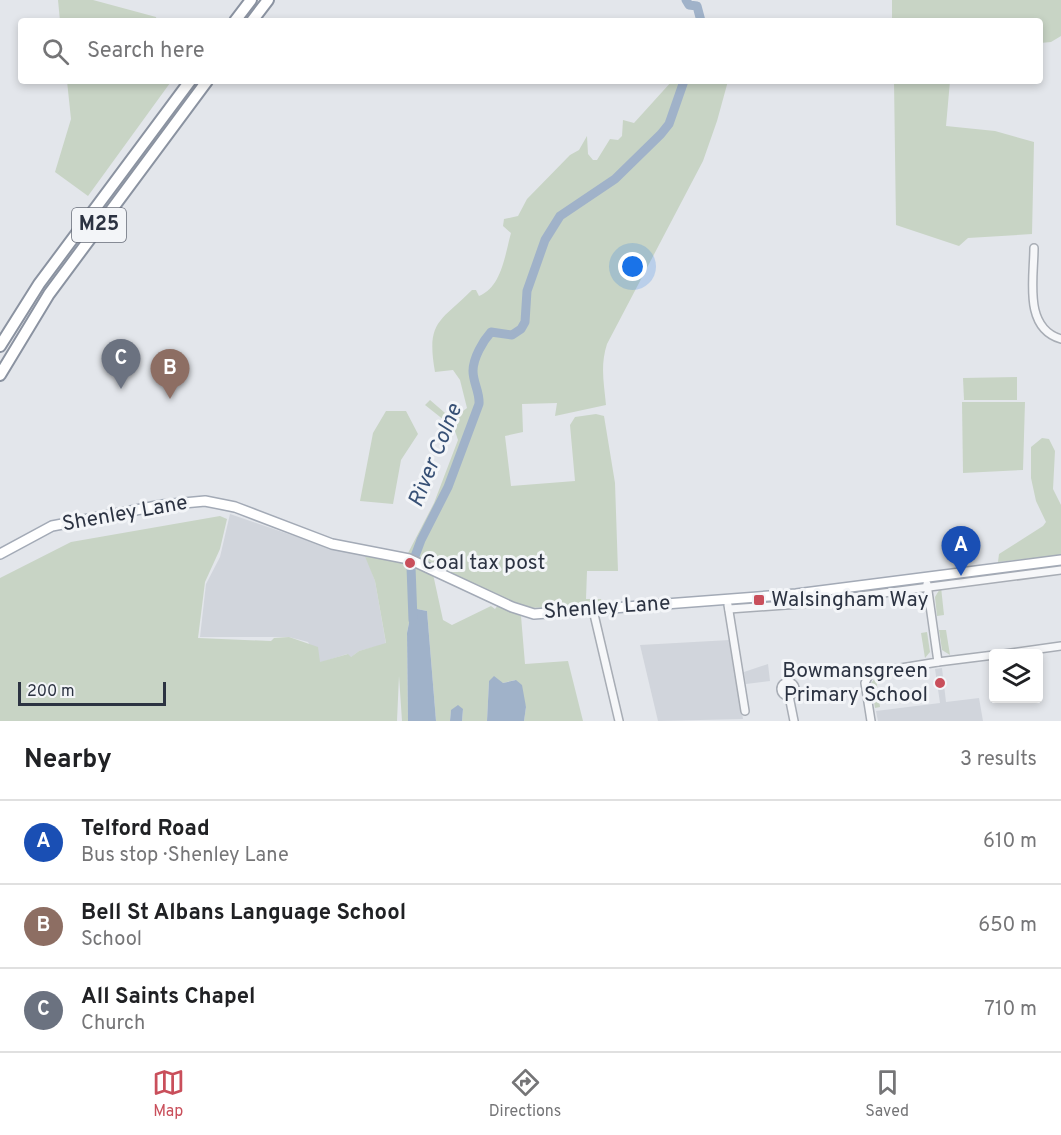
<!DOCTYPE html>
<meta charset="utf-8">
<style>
body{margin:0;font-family:Overpass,sans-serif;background:#f2f2f2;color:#202124}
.controls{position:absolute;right:18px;bottom:18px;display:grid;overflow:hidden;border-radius:6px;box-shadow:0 3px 9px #0003}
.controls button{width:54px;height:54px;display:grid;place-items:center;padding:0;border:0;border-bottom:2px solid #e0e0e0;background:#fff;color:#202124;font:30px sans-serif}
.scale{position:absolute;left:18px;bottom:15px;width:148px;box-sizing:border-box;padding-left:6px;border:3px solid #2c3342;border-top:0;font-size:16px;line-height:21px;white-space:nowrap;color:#2c3342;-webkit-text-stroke:4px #f3f5f8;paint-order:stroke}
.you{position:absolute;left:633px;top:267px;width:21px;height:21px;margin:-15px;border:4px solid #fff;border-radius:50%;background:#1a73e8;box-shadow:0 0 0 9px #1a73e833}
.badge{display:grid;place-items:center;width:39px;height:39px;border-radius:50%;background:#c94f5b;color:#fff;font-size:20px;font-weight:700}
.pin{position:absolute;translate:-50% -50px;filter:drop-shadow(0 2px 3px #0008)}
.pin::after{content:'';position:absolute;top:32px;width:21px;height:18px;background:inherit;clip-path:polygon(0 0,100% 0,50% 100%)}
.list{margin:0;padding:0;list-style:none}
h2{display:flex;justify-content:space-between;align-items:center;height:78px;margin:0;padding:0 24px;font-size:26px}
h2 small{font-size:20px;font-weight:400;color:#757577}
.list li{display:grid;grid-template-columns:39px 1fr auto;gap:18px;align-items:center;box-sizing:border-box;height:84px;padding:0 24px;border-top:2px solid #e0e0e0}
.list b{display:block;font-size:22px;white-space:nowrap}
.list p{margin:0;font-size:20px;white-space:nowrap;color:#757577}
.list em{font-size:20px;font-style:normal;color:#757577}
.icon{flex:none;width:33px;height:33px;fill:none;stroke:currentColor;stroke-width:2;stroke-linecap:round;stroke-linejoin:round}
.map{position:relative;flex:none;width:1061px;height:721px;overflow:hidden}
.search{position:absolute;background:#fff;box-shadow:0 3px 9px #0003;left:18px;right:18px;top:18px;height:66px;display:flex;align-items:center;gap:15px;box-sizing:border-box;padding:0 21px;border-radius:6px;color:#757577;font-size:22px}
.sheet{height:330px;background:#fff}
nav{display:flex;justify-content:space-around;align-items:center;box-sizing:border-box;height:84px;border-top:2px solid #e0e0e0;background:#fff;font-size:16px;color:#757577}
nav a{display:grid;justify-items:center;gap:3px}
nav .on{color:#c94f5b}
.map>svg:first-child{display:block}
.built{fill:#d1d5dc}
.green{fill:#c8d4c5}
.water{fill:#a0b2c9}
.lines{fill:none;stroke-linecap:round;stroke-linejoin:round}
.river{stroke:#a0b2c9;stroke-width:9}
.minor-casing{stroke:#a8adb5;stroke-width:10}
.major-casing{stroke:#a3aab6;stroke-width:12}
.highway-casing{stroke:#8b93a1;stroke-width:14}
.minor{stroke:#f6f7f9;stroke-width:7}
.major{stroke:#fff;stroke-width:9}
.highway{stroke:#fff;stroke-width:10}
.poi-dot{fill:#c94f5b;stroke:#f3f5f8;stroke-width:2}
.labels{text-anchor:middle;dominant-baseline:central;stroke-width:6;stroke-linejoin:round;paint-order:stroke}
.shield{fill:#f3f5f8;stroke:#686d79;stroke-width:1.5}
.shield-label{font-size:20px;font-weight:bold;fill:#2c3342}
.street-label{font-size:21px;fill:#2c3342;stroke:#f3f5f8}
.poi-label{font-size:21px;fill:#2c3342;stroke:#f3f5f8;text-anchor:start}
.water-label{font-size:22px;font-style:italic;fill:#375075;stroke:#f3f5f8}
</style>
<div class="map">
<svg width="1061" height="721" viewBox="0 0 1061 721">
<rect width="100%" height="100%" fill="#e3e6eb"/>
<!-- built -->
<g class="built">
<polygon points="230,514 335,550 366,556 375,581 386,644 359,651 350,658 347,654 319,663 308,642 289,637 200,637 206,584 220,557"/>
<polygon points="730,640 743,719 658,721 640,645"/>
<polygon points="768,664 770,681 746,684 744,672"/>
<polygon points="942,668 946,702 979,698 983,721 878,721 876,711 940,703 935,669"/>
</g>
<!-- green -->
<g class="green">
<polygon points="58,0 93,0 156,17 157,21 60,21"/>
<polygon points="892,0 1061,0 1061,36 1051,42 1040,43 1040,21 892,21"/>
<polygon points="67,81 170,83 88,196 55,172 71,119"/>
<path d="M672 81H728L717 121 703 161 607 344C600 366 604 383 606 405L555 416 557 403 522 404 523 432 505 436 511 486 575 481 570 425 575 417 596 414 604 416 615 483 618 571H587L586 599H601L602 605 527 608 407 555 434 503 458 440 454 428 425 405 430 400 452 419 467 408 460 380 453 370 435 372C426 321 440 322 472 290H476L479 296C502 287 505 254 511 233L503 226 504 219 518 216 527 199 570 155 579 150 587 136 588 154 593 160H597L610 139 618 140 622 136 623 120 634 123Z"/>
<polygon points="894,81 950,81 946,126 995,131 1034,142 1032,234 968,238 959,246 896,225"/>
<polygon points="1017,377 1017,400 964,400 963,378"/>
<polygon points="962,402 1025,402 1023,470 963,473"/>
<polygon points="386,411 406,411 418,434 401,460 393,504 360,501 373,433"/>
<polygon points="1042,438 1049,439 1055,451 1053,489 1061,505 1061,555 998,562 999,554 1043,526 1046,522 1036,501 1031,478 1031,447"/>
<polygon points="220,516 227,519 220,549 205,582 198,638 271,641 274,638 289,637 318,647 320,662 348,654 351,657 359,651 386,643 375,581 364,554 406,562 433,574 443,620 452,625 491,606 495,609 498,605 521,616 525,664 568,661 583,721 524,721 526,707 515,680 503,683 489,681 487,721 462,721 463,709 451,710 450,721 436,721 427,611 412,608 407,633 408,721 402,721 399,676 397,721 0,721 0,578 71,542"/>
<polygon points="941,587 944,615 937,616 935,597"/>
<polygon points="939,630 946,630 950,655 942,650"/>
<polygon points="927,632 930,652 925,658 921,633"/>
<polygon points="876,677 880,707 875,708 871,683"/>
</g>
<!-- water -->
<g class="water">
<polygon points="412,608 427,611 436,721 408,721 407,633"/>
<polygon points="494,676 503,683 516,680 522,685 526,707 524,721 487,721 489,681"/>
<polygon points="458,705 463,709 462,721 450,721 451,710"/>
</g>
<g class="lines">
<!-- river -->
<g class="river">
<polyline points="686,0 689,5 697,6 701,21"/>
<path d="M413 620 411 567 421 540 448 487 479 404C480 392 473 383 473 371 473 358 483 341 491 332L512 335 521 329 525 322 527 291 545 240 560 216 615 179 661 134 669 124 684 81"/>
</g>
<defs>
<g id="minor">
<path d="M1034 248C1034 278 1023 328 1061 339"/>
<polyline points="728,605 745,711"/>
<polyline points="729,609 799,604 1061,570"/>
<polyline points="593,610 619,721"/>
<polyline points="1004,654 1061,646"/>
<polyline points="938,662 994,655"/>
<circle cx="788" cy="689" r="7"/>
<polyline points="789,696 794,721"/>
<polyline points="871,721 865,683 870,673 938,662 927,584"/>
</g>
<polyline id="major" points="0,554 52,526 162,505 205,501 235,507 332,544 409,559 512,607 534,614 796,594 1061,560"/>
<g id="highway">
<polyline points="235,21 251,0"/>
<polyline points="252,21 268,0"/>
<polyline points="0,346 39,284 190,81"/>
<polyline points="0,375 49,294 207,81"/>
</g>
</defs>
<!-- minor casing -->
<use href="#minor" class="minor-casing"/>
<!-- major casing -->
<use href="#major" class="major-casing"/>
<!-- highway casing -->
<use href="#highway" class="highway-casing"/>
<!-- minor -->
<use href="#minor" class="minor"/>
<!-- major -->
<use href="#major" class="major"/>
<!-- highway -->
<use href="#highway" class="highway"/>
</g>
<!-- markers -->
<g class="poi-dot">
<circle cx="410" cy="563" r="6"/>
<rect x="753" y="594" width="12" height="12" rx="3"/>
<circle cx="940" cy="683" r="6"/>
</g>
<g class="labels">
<!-- shield labels -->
<rect class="shield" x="72" y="208" width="54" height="34" rx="4.5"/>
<g class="shield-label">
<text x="99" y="225">M25</text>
</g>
<!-- street labels -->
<g class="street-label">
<text transform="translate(125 514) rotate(-10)">Shenley Lane</text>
<text transform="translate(607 608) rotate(-4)">Shenley Lane</text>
</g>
<!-- poi labels -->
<g class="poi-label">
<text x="422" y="563">Coal tax post</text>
<text x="771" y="600">Walsingham Way</text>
<text x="928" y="671" text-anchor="end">Bowmansgreen<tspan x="928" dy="24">Primary School</tspan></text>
</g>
<!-- water labels -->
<g class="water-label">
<text transform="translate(436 456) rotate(-68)">River Colne</text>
</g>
</g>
</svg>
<div class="controls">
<button><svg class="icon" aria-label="layers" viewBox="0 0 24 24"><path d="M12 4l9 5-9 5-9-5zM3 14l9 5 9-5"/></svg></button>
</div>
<div class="scale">200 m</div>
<div class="you"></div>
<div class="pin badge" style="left:961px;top:576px;background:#1a4fb4">A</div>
<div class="pin badge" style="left:170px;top:399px;background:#8d6e63">B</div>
<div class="pin badge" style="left:121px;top:389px;background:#6b7280">C</div>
<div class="search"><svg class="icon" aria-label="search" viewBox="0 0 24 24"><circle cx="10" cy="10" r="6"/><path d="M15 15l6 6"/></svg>Search here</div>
</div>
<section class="sheet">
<h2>Nearby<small>3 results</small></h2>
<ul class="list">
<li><span class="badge" style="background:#1a4fb4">A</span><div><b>Telford Road</b><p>Bus stop · Shenley Lane</p></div><em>610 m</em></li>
<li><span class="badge" style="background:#8d6e63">B</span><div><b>Bell St Albans Language School</b><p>School</p></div><em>650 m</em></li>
<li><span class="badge" style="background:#6b7280">C</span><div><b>All Saints Chapel</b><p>Church</p></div><em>710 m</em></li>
</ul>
</section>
<nav>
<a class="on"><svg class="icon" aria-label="map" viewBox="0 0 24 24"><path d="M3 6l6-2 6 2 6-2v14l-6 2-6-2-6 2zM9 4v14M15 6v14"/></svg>Map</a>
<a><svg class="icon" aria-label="directions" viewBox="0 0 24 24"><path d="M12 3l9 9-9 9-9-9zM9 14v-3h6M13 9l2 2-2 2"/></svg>Directions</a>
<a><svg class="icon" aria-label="saved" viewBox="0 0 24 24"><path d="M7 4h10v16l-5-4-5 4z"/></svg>Saved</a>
</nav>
